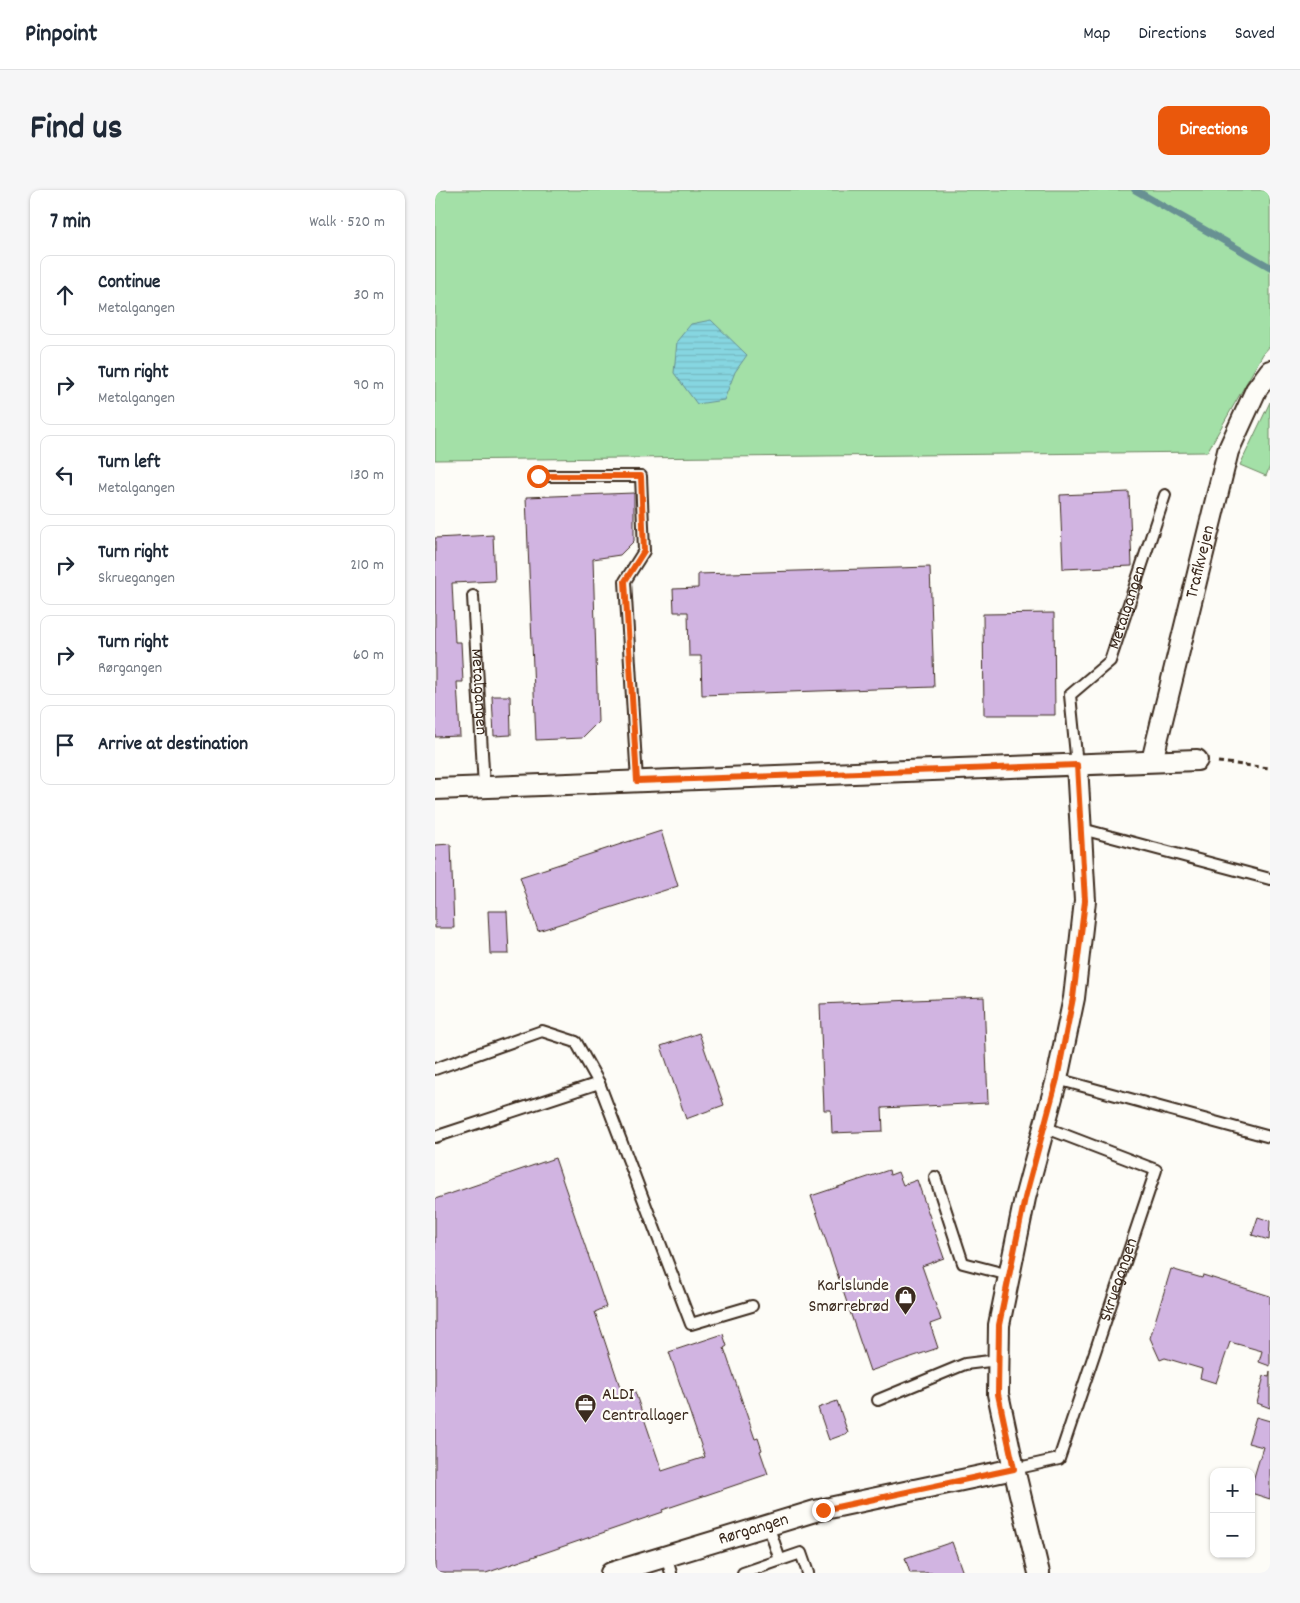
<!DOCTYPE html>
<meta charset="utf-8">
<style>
body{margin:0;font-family:Dekko,sans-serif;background:#f6f6f7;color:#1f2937}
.controls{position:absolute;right:15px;bottom:15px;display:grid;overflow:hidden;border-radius:10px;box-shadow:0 1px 4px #0004}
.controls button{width:45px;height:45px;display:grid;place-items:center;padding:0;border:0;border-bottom:1px solid #e0e1e3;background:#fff;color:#1f2937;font:25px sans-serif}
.stop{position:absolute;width:15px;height:15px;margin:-11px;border:4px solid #ea580c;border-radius:50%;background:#fff}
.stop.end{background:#ea580c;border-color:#fff;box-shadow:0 1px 5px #0008}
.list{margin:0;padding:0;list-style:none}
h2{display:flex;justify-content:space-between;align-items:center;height:65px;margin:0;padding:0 20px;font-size:21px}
h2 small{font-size:16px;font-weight:400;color:#747a83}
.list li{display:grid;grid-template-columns:32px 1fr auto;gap:15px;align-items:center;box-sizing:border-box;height:80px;margin:0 10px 10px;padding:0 10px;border:1px solid #e0e1e3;border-radius:10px}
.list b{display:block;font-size:19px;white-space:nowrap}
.list p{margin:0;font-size:16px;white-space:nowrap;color:#747a83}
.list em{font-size:16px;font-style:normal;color:#747a83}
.icon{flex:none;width:28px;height:28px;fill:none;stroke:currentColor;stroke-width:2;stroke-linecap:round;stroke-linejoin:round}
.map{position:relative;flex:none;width:835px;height:1383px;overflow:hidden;border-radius:10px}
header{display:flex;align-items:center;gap:30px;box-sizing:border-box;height:70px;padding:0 25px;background:#fff;border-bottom:1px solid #e0e1e3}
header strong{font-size:24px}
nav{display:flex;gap:28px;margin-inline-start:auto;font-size:18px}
.intro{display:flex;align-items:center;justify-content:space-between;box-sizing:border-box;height:120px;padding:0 30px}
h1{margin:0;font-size:35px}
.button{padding:12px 22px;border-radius:10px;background:#ea580c;color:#fff;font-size:18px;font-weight:700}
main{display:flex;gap:30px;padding:0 30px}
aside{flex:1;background:#fff;border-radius:10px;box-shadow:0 1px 4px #0004}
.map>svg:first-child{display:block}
.grass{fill:#a3e0a7;stroke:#6f8562}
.water{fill:url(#water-rules);stroke:#689193}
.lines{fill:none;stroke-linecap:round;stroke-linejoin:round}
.stream{stroke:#689193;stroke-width:7}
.building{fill:#d1b4e1;stroke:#3b2a1e}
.lane-casing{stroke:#3b2a1e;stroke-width:14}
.street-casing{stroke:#3b2a1e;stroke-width:24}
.path{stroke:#3b2a1e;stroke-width:3;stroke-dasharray:5 4;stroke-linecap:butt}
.lane{stroke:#fdfcf7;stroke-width:10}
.street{stroke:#fdfcf7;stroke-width:20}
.route{stroke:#ea580c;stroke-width:6}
.labels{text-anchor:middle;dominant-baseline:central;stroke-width:4.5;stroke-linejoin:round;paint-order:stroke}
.street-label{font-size:18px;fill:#3b2a1e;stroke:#fdfcf7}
.poi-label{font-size:18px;fill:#3b2a1e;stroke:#fdfcf7;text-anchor:end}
</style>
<header>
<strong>Pinpoint</strong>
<nav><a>Map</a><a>Directions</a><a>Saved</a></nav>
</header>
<div class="intro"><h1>Find us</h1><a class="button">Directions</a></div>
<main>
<aside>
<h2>7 min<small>Walk · 520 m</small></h2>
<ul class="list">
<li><svg class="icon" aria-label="ahead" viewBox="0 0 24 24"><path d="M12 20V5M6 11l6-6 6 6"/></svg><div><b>Continue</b><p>Metalgangen</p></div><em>30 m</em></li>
<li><svg class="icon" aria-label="right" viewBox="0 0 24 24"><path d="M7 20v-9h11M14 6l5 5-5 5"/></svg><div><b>Turn right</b><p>Metalgangen</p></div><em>90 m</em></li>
<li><svg class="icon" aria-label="left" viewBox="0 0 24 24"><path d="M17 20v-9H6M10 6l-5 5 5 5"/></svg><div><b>Turn left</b><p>Metalgangen</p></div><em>130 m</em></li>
<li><svg class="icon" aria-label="right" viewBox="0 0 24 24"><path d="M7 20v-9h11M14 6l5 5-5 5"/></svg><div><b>Turn right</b><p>Skruegangen</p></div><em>210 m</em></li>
<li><svg class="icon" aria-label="right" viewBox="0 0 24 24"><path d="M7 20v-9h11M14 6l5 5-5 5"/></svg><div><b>Turn right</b><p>Rørgangen</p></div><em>60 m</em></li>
<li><svg class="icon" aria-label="arrive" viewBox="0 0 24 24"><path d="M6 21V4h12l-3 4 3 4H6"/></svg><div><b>Arrive at destination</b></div></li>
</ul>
</aside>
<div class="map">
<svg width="835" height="1383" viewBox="0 0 835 1383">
<defs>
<pattern id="water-rules" width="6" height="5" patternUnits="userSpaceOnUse" patternTransform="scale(1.25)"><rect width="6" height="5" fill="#86d6e1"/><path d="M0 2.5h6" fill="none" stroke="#75b8c1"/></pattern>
</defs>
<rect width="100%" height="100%" fill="#fdfcf7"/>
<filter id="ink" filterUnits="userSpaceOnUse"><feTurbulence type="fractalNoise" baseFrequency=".02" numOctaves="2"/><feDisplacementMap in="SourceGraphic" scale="10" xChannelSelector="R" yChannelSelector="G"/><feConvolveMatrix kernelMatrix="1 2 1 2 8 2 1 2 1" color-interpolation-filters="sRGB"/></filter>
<g filter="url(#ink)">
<!-- grass -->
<g class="grass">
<polygon points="0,0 835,0 835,156 828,164 772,262 0,270"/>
<polygon points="835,212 835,276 831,286 805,275"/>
</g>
<!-- water -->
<polygon class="water" points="276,130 312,165 300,182 289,210 262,214 239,183 242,151 256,134"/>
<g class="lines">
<!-- stream -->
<polyline class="stream" points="700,0 835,77"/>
</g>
<!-- building -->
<g class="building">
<polygon points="694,302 697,376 628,379 625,305"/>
<polygon points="199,303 199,351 185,365 158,369 163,532 147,548 101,550 91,307"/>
<polygon points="58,345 60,391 17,393 20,452 26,452 28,492 22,492 25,546 0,547 0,348"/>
<polygon points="495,377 499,497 267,505 266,466 254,466 253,422 239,422 238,399 263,398 263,384"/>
<polygon points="619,423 620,525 549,525 548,424"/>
<polygon points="57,506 75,506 76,545 59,546"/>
<polygon points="226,641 243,696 103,741 85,687"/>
<polygon points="16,654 19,738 0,738 0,655"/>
<polygon points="53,721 72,721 74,764 55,764"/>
<polygon points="549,807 553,913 447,918 448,941 397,943 396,920 389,920 385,814"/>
<polygon points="264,843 289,915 251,929 226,856"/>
<polygon points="120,968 171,1117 160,1122 187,1203 199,1199 227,1281 270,1267 234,1162 288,1144 292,1156 289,1158 320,1249 323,1248 327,1260 325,1261 333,1284 227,1320 228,1322 51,1383 0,1383 0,1009"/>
<polygon points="454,980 455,985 463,982 468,995 482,990 509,1068 487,1076 506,1130 495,1134 503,1158 435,1181 376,1006"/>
<polygon points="823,1027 835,1031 834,1050 817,1045"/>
<polygon points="736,1079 767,1088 768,1085 835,1106 835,1176 824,1172 827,1161 795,1152 781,1193 765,1188 767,1179 730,1168 725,1170 715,1148"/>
<polygon points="835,1181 835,1218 822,1213 829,1186 834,1187"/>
<polygon points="402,1211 413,1243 394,1250 383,1218"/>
<polygon points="821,1227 835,1231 835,1309 816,1303 816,1297 828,1257 813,1253"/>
<polygon points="517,1352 528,1383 475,1383 470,1368"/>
</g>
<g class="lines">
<defs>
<g id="lane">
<polyline points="103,286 206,286 209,361 190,391 202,591"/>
<path id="s1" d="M38 406 49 597"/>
<path id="s2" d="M642 575 635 505 675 471 730 305"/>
<polyline points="647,639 835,689"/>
<polyline points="0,879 107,841 141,852 164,893"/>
<polyline points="622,889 835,947"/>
<polyline points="0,947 164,893 256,1134 317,1116"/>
<polyline points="500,987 528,1073 574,1085"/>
<polyline points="443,1210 530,1174 563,1170"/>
<path id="s3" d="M579 1279 624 1269 721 980 609 937"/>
<polyline points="333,1335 345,1370"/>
<polyline points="231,1366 236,1383"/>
<polyline points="308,1383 366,1363 373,1383"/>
</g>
<g id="street">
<path id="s4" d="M717 571 793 261 821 200 835 181"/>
<polyline points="0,599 762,570"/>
<path id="s5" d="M176 1383 380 1321 579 1279"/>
<polyline points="604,1383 579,1279 563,1204 564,1135 590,1008 622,889 639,808 650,711 642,575"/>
</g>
</defs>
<!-- lane casing -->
<use href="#lane" class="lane-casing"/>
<!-- street casing -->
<use href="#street" class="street-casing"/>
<!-- path -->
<polyline class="path" points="783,572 835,578"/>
<!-- lane -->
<use href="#lane" class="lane"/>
<!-- street -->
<use href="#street" class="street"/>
</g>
</g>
<g class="lines" filter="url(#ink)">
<!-- route -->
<polyline class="route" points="103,286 206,286 209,361 190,391 202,591 642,575 650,711 638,808 622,889 590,1008 564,1135 563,1204 579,1279 388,1320"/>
</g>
<!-- icons -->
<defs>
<symbol id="shop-pin" viewBox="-11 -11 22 30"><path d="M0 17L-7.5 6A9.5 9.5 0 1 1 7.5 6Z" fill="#3b2a1e" stroke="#fdfcf7"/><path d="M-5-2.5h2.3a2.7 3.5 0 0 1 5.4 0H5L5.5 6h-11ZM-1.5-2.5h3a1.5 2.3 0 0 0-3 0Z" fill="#fff"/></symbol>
<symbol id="office-pin" viewBox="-11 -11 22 30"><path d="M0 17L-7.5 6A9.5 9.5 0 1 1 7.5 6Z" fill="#3b2a1e" stroke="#fdfcf7"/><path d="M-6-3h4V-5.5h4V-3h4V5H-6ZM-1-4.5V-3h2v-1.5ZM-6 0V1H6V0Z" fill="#fff"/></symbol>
</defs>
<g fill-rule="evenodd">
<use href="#shop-pin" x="458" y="1094" width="25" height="34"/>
<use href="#office-pin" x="138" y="1202" width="25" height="34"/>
</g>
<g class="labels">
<!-- street labels -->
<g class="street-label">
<text stroke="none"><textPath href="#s4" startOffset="205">Trafikvejen</textPath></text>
<text stroke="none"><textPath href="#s2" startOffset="179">Metalgangen</textPath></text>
<text stroke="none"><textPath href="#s1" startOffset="96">Metalgangen</textPath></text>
<text stroke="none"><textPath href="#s3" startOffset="235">Skruegangen</textPath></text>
<text stroke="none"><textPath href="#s5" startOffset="149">Rørgangen</textPath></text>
</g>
<!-- poi labels -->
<g class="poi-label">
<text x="454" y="1096">Karlslunde<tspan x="454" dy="21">Smørrebrød</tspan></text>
<text x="167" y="1205" text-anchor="start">ALDI<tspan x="167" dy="21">Centrallager</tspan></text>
</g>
</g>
</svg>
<div class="controls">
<button>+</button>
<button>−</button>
</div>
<div class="stop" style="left:103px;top:286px"></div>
<div class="stop end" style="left:388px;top:1320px"></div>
</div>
</main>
